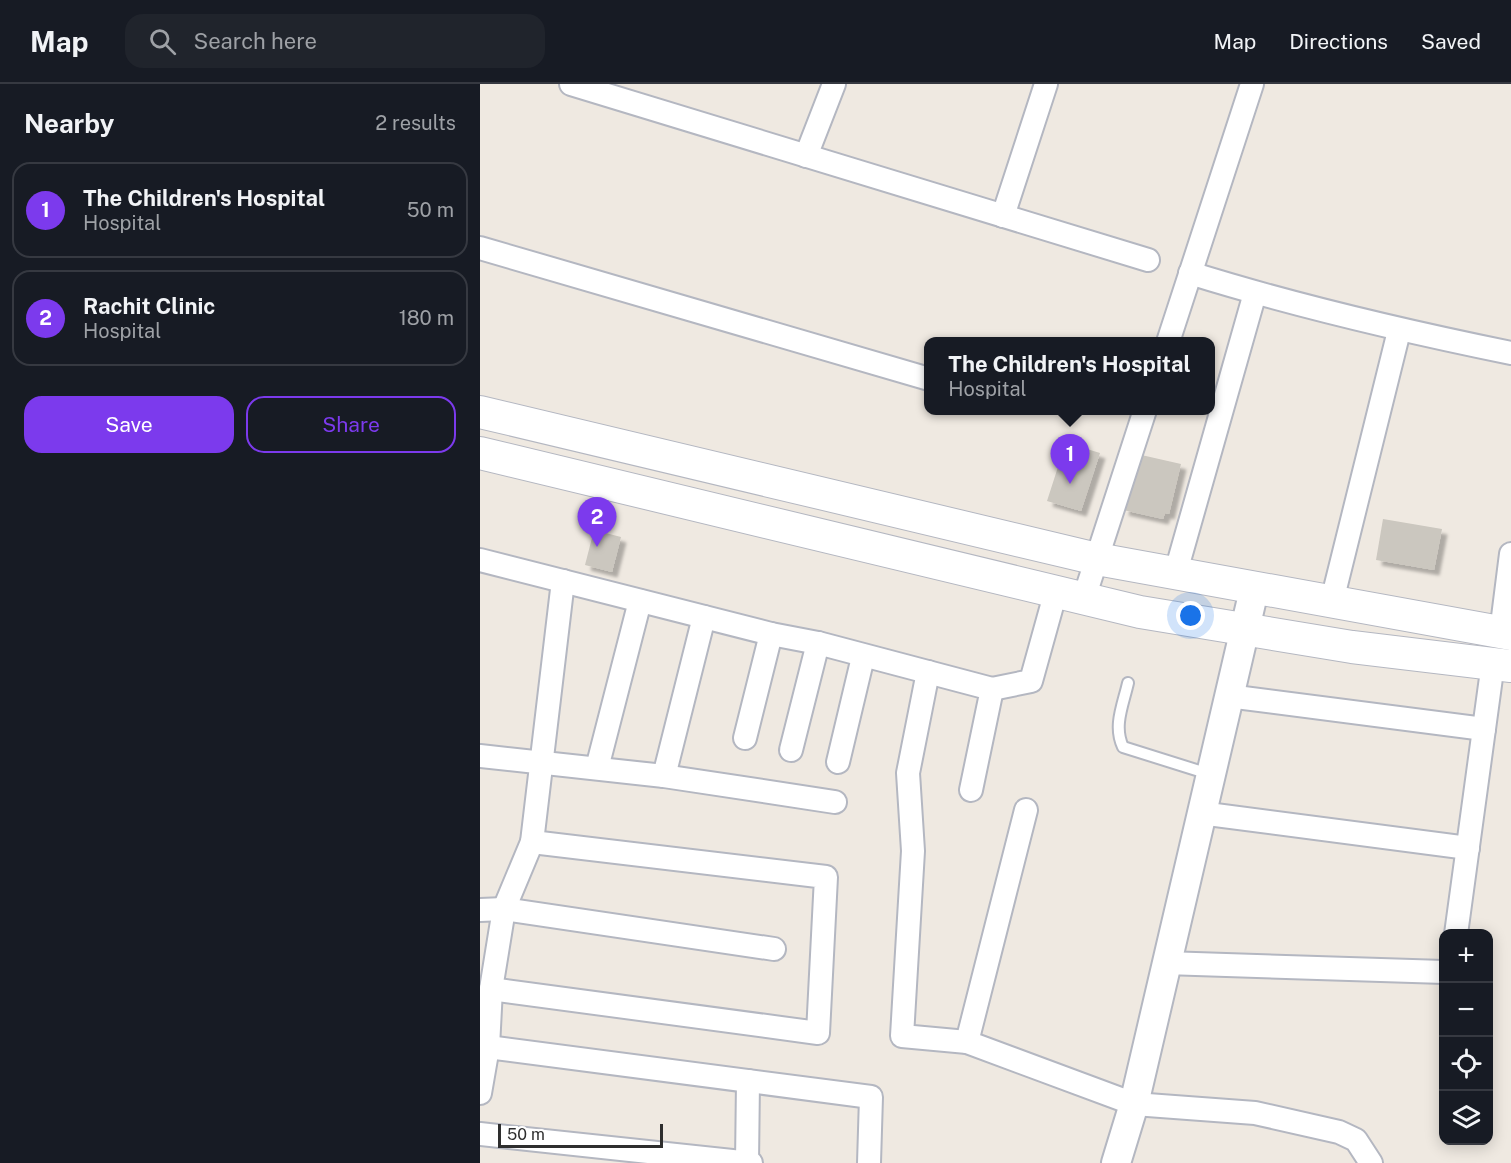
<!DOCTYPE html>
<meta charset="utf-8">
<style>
body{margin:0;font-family:"Public Sans",sans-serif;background:#20242c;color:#f1f3f6}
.controls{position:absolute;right:18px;bottom:18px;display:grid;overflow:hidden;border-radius:12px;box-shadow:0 3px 15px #0003}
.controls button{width:54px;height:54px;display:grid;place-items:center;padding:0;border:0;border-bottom:2px solid #363941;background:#171b24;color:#f1f3f6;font:30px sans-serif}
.scale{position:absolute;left:18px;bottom:15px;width:165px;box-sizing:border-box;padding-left:6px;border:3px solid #2e2e2e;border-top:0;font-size:16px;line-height:21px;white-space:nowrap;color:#2e2e2e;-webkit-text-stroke:4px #fff;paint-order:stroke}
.you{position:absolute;left:711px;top:532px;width:21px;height:21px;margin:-15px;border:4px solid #fff;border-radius:50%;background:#1a73e8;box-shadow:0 0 0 9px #1a73e833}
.badge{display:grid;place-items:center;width:39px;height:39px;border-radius:50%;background:#7c3aed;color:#fff;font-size:20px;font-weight:700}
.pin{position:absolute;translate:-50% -50px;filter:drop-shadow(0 2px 3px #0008)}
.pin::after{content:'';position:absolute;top:32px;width:21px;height:18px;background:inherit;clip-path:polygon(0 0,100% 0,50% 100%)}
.popup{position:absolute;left:444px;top:253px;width:291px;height:78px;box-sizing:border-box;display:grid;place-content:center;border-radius:12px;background:#171b24;filter:drop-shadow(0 2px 4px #0005);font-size:20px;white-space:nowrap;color:#9ea1a6}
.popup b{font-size:22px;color:#f1f3f6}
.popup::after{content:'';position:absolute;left:50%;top:100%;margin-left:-12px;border:12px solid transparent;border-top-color:#171b24}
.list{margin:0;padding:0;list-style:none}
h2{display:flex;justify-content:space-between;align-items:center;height:78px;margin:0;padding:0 24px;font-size:26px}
h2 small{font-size:20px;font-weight:400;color:#9ea1a6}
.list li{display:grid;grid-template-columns:39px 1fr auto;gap:18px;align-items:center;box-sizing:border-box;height:96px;margin:0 12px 12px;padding:0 12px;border:2px solid #363941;border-radius:18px}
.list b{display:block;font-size:22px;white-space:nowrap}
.list p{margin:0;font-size:20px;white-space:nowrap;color:#9ea1a6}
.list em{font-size:20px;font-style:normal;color:#9ea1a6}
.actions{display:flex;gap:12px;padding:18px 24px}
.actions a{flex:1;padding:14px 0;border:2px solid #7c3aed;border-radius:18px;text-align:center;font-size:21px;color:#7c3aed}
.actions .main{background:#7c3aed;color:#fff}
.icon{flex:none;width:33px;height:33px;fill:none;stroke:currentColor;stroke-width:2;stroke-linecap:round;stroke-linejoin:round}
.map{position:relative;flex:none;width:1031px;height:1079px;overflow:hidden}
header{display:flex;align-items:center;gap:36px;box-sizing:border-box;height:84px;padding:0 30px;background:#171b24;border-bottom:2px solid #363941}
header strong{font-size:28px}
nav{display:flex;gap:33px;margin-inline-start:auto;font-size:21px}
.search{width:420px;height:54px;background:#20242c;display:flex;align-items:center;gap:15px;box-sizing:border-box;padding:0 21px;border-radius:18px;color:#9ea1a6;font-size:22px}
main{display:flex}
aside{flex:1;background:#171b24}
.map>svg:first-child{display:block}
.building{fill:#cbc7bf;filter:url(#shadow)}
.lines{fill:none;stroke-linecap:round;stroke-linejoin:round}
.service-casing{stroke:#b4b7c1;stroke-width:14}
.minor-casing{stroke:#b4b7c1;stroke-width:26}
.tertiary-casing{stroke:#b4b7c1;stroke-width:32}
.secondary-casing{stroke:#b4b7c1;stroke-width:34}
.service{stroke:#fff;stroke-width:10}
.minor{stroke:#fff;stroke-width:22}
.tertiary{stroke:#fff;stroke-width:28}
.secondary{stroke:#fff;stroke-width:32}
</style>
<header>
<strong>Map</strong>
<div class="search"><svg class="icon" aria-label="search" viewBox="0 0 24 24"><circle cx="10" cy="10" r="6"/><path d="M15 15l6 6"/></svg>Search here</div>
<nav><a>Map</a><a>Directions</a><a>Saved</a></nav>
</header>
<main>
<aside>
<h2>Nearby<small>2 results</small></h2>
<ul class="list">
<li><span class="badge">1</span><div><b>The Children's Hospital</b><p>Hospital</p></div><em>50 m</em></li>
<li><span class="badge">2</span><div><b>Rachit Clinic</b><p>Hospital</p></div><em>180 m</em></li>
</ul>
<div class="actions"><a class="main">Save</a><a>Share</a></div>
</aside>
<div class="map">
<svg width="1031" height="1079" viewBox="0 0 1031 1079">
<defs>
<filter id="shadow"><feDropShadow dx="5.5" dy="5.5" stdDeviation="1.5" flood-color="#0004"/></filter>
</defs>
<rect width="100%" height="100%" fill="#efe9e1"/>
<!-- building -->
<g class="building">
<polygon points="586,358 598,361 592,380 601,383 607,365 620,369 601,427 567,417"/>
<polygon points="657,370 701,380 689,430 685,429 683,435 643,426"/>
<polygon points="903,435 962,445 954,486 896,476"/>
<polygon points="114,446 141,453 132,488 105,481"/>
</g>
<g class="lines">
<defs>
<path id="service" d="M648 599C643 621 633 642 643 663L729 690"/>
<g id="minor">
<polyline points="91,0 668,176"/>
<polyline points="326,72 354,0"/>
<polyline points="523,132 566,0"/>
<polyline points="0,164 449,295"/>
<path d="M710 189C816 222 923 247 1031 269"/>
<polyline points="688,258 772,0"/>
<polyline points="0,476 291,550 338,559 512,605 491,706"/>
<polyline points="695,491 775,209"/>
<polyline points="604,514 665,326"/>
<polyline points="852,517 919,247"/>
<polyline points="1021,549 1031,470"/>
<polyline points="448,588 428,689 433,767 422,952 487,958 654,1020 775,1029 859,1048 876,1056 891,1079"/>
<polyline points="512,605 551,597 576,507"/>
<polyline points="748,612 1004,645"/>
<polyline points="265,654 291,550"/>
<polyline points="311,666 338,559"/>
<polyline points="0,672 184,692 355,718"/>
<polyline points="358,678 383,573"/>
<polyline points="117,684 160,517"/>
<polyline points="184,692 224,533"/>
<polyline points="720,729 988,764"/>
<polyline points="0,826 24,825 294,865"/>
<polyline points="976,850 1013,579"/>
<polyline points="685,879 964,888"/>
<polyline points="11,905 338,949 346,793 52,758"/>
<polyline points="487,958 546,726"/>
<polyline points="8,963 391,1013 389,1079"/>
<polyline points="0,1009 8,963 11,905 24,825 52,758 83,497"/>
<polyline points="0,1050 271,1079"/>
<polyline points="267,1079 268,997"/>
</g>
<polyline id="tertiary" points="636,1079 654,1020 774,506"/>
<g id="secondary">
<polyline points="0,328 617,475 1031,550"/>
<polyline points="0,369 660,528 872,563 1031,582"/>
</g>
</defs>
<!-- service casing -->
<use href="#service" class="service-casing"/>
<!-- minor casing -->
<use href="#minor" class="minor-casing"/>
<!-- tertiary casing -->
<use href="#tertiary" class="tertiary-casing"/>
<!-- secondary casing -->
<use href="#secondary" class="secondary-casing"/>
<!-- service -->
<use href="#service" class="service"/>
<!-- minor -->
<use href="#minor" class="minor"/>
<!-- tertiary -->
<use href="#tertiary" class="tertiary"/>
<!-- secondary -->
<use href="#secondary" class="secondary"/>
</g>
</svg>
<div class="controls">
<button>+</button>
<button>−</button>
<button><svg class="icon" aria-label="locate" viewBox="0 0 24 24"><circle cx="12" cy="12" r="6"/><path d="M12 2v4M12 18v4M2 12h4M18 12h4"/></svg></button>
<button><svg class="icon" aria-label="layers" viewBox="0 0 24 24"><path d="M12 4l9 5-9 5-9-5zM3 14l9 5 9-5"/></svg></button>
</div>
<div class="scale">50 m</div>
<div class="you"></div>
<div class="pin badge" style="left:590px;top:400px">1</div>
<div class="popup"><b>The Children's Hospital</b>Hospital</div>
<div class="pin badge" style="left:117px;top:463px">2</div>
</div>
</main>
